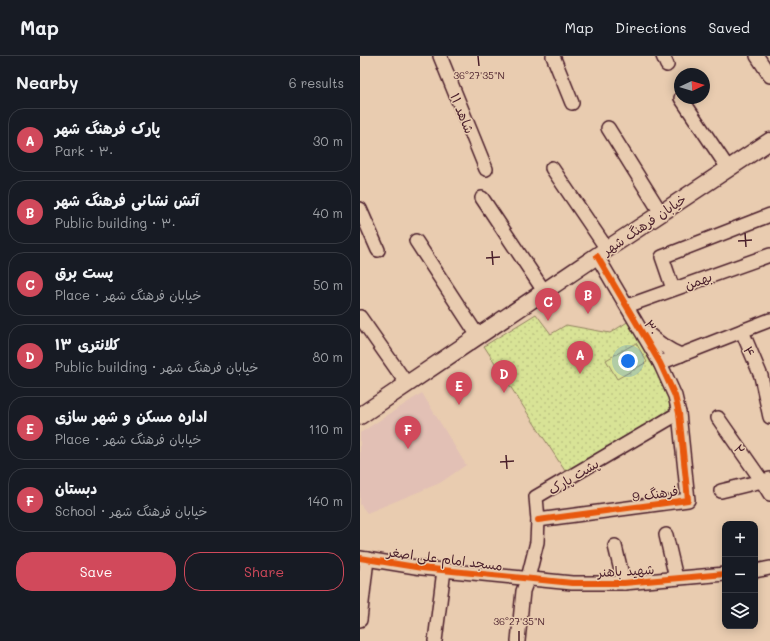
<!DOCTYPE html>
<meta charset="utf-8">
<style>
body{margin:0;font-family:Mali,"Playpen Sans Arabic",sans-serif;background:#242831;color:#f1f3f6}
.controls{position:absolute;right:12px;bottom:12px;display:grid;overflow:hidden;border-radius:8px;box-shadow:0 2px 10px #0003}
.controls button{width:36px;height:36px;display:grid;place-items:center;padding:0;border:0;border-bottom:1px solid #363941;background:#171b24;color:#f1f3f6;font:20px sans-serif}
.compass{position:absolute;left:314px;top:12px;width:36px;height:36px;border-radius:50%;background:#171b24;box-shadow:0 2px 10px #0003;rotate:86deg}
.you{position:absolute;left:268px;top:305px;width:14px;height:14px;margin:-10px;border:3px solid #fff;border-radius:50%;background:#1a73e8;box-shadow:0 0 0 6px #1a73e833}
.badge{display:grid;place-items:center;width:26px;height:26px;border-radius:50%;background:#d1495b;color:#fff;font-size:13px;font-weight:700}
.pin{position:absolute;translate:-50% -33px;filter:drop-shadow(0 1px 2px #0008)}
.pin::after{content:'';position:absolute;top:21px;width:14px;height:12px;background:inherit;clip-path:polygon(0 0,100% 0,50% 100%)}
.list{margin:0;padding:0;list-style:none}
h2{display:flex;justify-content:space-between;align-items:center;height:52px;margin:0;padding:0 16px;font-size:17px}
h2 small{font-size:13px;font-weight:400;color:#9ea1a6}
.list li{display:grid;grid-template-columns:26px 1fr auto;gap:12px;align-items:center;box-sizing:border-box;height:64px;margin:0 8px 8px;padding:0 8px;border:1px solid #363941;border-radius:16px}
.list b{display:block;font-size:15px;white-space:nowrap}
.list p{margin:0;font-size:13px;white-space:nowrap;color:#9ea1a6}
.list em{font-size:13px;font-style:normal;color:#9ea1a6}
.actions{display:flex;gap:8px;padding:12px 16px}
.actions a{flex:1;padding:9px 0;border:1px solid #d1495b;border-radius:16px;text-align:center;font-size:14px;color:#d1495b}
.actions .main{background:#d1495b;color:#fff}
.icon{flex:none;width:22px;height:22px;fill:none;stroke:currentColor;stroke-width:2;stroke-linecap:round;stroke-linejoin:round}
.map{position:relative;flex:none;width:410px;height:585px;overflow:hidden}
header{display:flex;align-items:center;gap:24px;box-sizing:border-box;height:56px;padding:0 20px;background:#171b24;border-bottom:1px solid #363941}
header strong{font-size:19px}
nav{display:flex;gap:22px;margin-inline-start:auto;font-size:14px}
main{display:flex}
aside{flex:1;background:#171b24}
.map>svg:first-child{display:block}
.built{fill:#e2c0b5}
.park{fill:url(#park-dots);stroke:#918160}
.pitch{fill:#d8e396;stroke:#918160}
.lines{fill:none;stroke-linecap:round;stroke-linejoin:round}
.minor-casing{stroke:#4a1f2b;stroke-width:16}
.major-casing{stroke:#4a1f2b;stroke-width:19}
.minor{stroke:#e9ccb0;stroke-width:13}
.major{stroke:#e9ccb0;stroke-width:16}
.cycleway-casing{stroke:#e9ccb0;stroke-width:8}
.cycleway{stroke:#e8590c;stroke-width:6}
.ticks{fill:none;stroke:#4a1f2b;stroke-width:1.5}
.labels{text-anchor:middle;dominant-baseline:central;stroke-width:3;stroke-linejoin:round;paint-order:stroke}
.street-label{font-size:13px;fill:#4a1f2b;stroke:#e9ccb0}
.ticks-label{font-size:10px;text-anchor:middle;fill:#4a1f2b;stroke:#e9ccb0;stroke-width:3;stroke-linejoin:round;paint-order:stroke}
</style>
<header>
<strong>Map</strong>
<nav><a>Map</a><a>Directions</a><a>Saved</a></nav>
</header>
<main>
<aside>
<h2>Nearby<small>6 results</small></h2>
<ul class="list">
<li><span class="badge">A</span><div><b>پارک فرهنگ شهر</b><p>Park · ۳۰</p></div><em>30 m</em></li>
<li><span class="badge">B</span><div><b>آتش نشانی فرهنگ شهر</b><p>Public building · ۳۰</p></div><em>40 m</em></li>
<li><span class="badge">C</span><div><b>پست برق</b><p>Place · خیابان فرهنگ شهر</p></div><em>50 m</em></li>
<li><span class="badge">D</span><div><b>کلانتری ۱۳</b><p>Public building · خیابان فرهنگ شهر</p></div><em>80 m</em></li>
<li><span class="badge">E</span><div><b>اداره مسکن و شهر سازی</b><p>Place · خیابان فرهنگ شهر</p></div><em>110 m</em></li>
<li><span class="badge">F</span><div><b>دبستان</b><p>School · خیابان فرهنگ شهر</p></div><em>140 m</em></li>
</ul>
<div class="actions"><a class="main">Save</a><a>Share</a></div>
</aside>
<div class="map">
<svg width="410" height="585" viewBox="0 0 410 585">
<defs>
<pattern id="park-dots" width="8" height="8" patternUnits="userSpaceOnUse"><rect width="8" height="8" fill="#d8e396"/><path d="M2 2h.1M6 6h.1" fill="none" stroke="#bbc281" stroke-width="1.8" stroke-linecap="round"/></pattern>
</defs>
<rect width="100%" height="100%" fill="#e9ccb0"/>
<filter id="ink" filterUnits="userSpaceOnUse"><feTurbulence type="fractalNoise" baseFrequency=".025" numOctaves="2"/><feDisplacementMap in="SourceGraphic" scale="8" xChannelSelector="R" yChannelSelector="G"/><feConvolveMatrix kernelMatrix="1 2 1 2 8 2 1 2 1" color-interpolation-filters="sRGB"/></filter>
<g filter="url(#ink)">
<!-- built -->
<polygon class="built" points="62,337 106,409 80,427 7,457 0,448 0,377"/>
<!-- park -->
<polygon class="park" points="176,258 191,278 206,269 250,277 269,265 315,350 207,418 124,290"/>
<!-- pitch -->
<polygon class="pitch" points="276,287 287,306 257,323 246,304"/>
<g class="lines">
<defs>
<g id="minor">
<polyline points="80,0 126,113"/>
<polyline points="193,0 212,47"/>
<polyline points="303,0 307,9"/>
<polyline points="397,0 410,20"/>
<polyline points="321,42 368,112"/>
<polyline points="248,72 301,157"/>
<polyline points="192,112 247,193"/>
<polyline points="122,142 184,235"/>
<polyline points="0,153 18,194"/>
<polyline points="56,185 118,280"/>
<polyline points="313,233 302,201 410,159"/>
<polyline points="267,250 410,199"/>
<polyline points="0,261 47,328"/>
<polyline points="382,275 401,320 410,361"/>
<path d="M286 276C297 285 307 294 321 299"/>
<polyline points="300,307 410,264"/>
<polyline points="358,362 402,425 410,438"/>
<polyline points="361,435 410,423"/>
<polyline points="178,464 328,444 319,357 315,340 300,307 237,200"/>
<polyline points="306,479 316,522"/>
<polyline points="255,490 264,527"/>
<polyline points="0,502 62,512 212,527 264,527 365,518"/>
<polyline points="395,515 410,512"/>
<polyline points="0,564 7,503"/>
<polyline points="75,585 84,514"/>
<polyline points="158,585 163,535 168,522 177,486 178,464 176,441 319,357"/>
</g>
<polyline id="major" points="0,360 247,193 410,85"/>
</defs>
<!-- minor casing -->
<use href="#minor" class="minor-casing"/>
<!-- major casing -->
<use href="#major" class="major-casing"/>
<!-- minor -->
<use href="#minor" class="minor"/>
<!-- major -->
<use href="#major" class="major"/>
<defs>
<g id="cycleway">
<polyline points="178,464 328,444 319,357 315,340 300,307 237,200"/>
<polyline points="0,502 62,512 212,527 264,527 365,518"/>
</g>
</defs>
<!-- cycleway casing -->
<use href="#cycleway" class="cycleway-casing"/>
<!-- cycleway -->
<use href="#cycleway" class="cycleway"/>
</g>
</g>
<!-- ticks -->
<path class="ticks" d="M118 0 119 10M385 177 386 191M378 185 392 184M132 195 133 209M126 202 140 201M146 399 147 413M140 406 154 405M159 575V585"/>
<g class="labels">
<!-- street labels -->
<g class="street-label">
<text transform="translate(103 57) rotate(68)">شاهد ۱۱</text>
<text transform="translate(284 168) rotate(-34)">خیابان فرهنگ شهر</text>
<text transform="translate(338 224) rotate(-20)">بهمن</text>
<text transform="translate(292 271) rotate(59)">۳۰</text>
<text transform="translate(390 295) rotate(67)">۴</text>
<text transform="translate(380 393) rotate(55)">۲</text>
<text transform="translate(213 420) rotate(-31)">پشت پارک</text>
<text transform="translate(295 437) rotate(-8)">فرهنگ 9</text>
<text transform="translate(85 502) rotate(7)">مسجد امام علی اصغر</text>
<text transform="translate(266 514) rotate(-3)">شهید باهنر</text>
</g>
</g>
<g class="ticks-label">
<text x="119" y="23">36°27'35"N</text>
<text x="159" y="569">36°27'35"N</text>
</g>
</svg>
<div class="controls">
<button>+</button>
<button>−</button>
<button><svg class="icon" aria-label="layers" viewBox="0 0 24 24"><path d="M12 4l9 5-9 5-9-5zM3 14l9 5 9-5"/></svg></button>
</div>
<svg class="compass" viewBox="-18 -18 36 36"><path d="M0-13l5 13h-10z" fill="#e53935"/><path d="M0 13l5-13h-10z" fill="#9ea1a6"/></svg>
<div class="you"></div>
<div class="pin badge" style="left:220px;top:318px">A</div>
<div class="pin badge" style="left:228px;top:258px">B</div>
<div class="pin badge" style="left:188px;top:265px">C</div>
<div class="pin badge" style="left:144px;top:337px">D</div>
<div class="pin badge" style="left:99px;top:349px">E</div>
<div class="pin badge" style="left:48px;top:393px">F</div>
</div>
</main>
